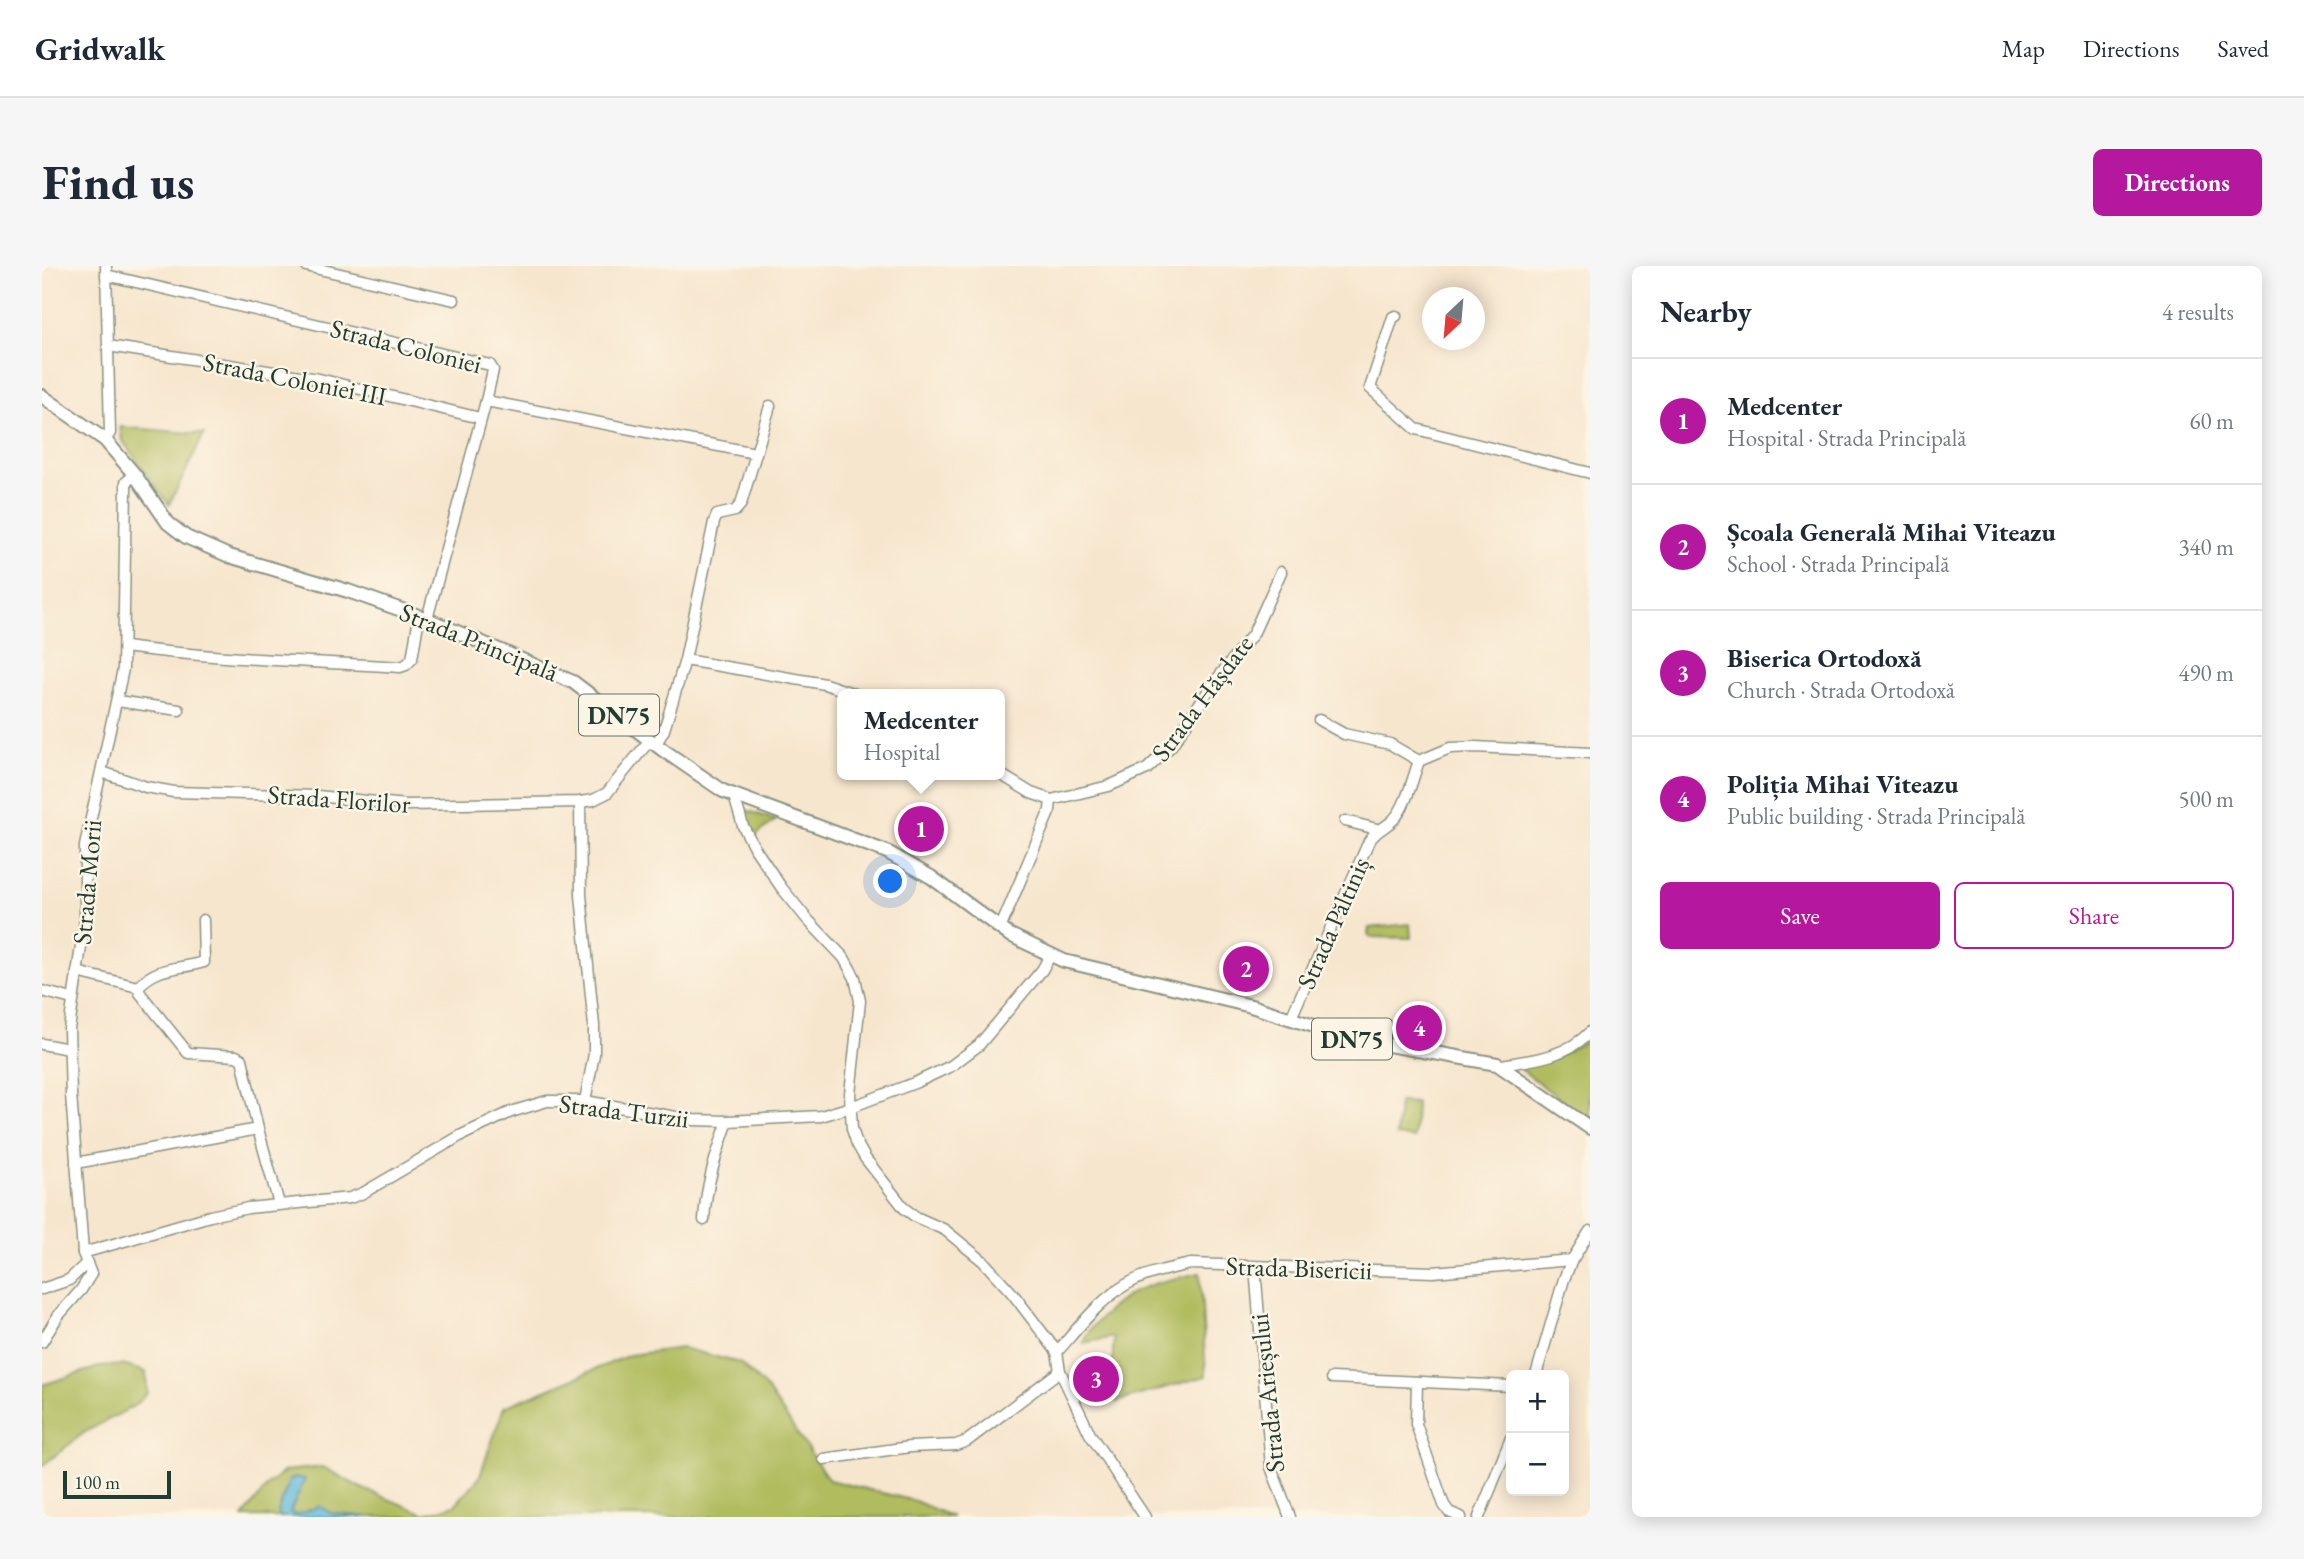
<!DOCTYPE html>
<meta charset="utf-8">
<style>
body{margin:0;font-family:"EB Garamond",serif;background:#f6f6f7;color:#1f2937}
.controls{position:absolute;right:21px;bottom:21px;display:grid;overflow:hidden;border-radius:10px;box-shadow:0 4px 18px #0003}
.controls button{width:63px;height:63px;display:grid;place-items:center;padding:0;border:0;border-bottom:2px solid #e0e1e3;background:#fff;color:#1f2937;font:35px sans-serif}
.compass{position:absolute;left:1380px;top:21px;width:63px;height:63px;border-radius:50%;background:#fff;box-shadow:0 4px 18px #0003;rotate:206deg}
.scale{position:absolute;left:21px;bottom:18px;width:108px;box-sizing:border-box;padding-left:7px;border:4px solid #1f3d34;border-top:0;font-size:19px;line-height:24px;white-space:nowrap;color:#1f3d34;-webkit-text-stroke:5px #fcf5e5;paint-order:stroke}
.you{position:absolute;left:849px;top:616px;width:24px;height:24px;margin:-18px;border:5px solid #fff;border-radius:50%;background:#1a73e8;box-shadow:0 0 0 10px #1a73e833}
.badge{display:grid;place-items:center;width:46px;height:46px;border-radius:50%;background:#b5179e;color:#fff;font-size:23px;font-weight:700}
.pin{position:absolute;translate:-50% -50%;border:4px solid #fff;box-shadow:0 2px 7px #0006}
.popup{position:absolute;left:795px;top:423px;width:168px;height:91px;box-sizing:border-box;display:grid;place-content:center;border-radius:10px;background:#fff;filter:drop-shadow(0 2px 5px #0005);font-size:23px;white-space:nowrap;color:#747a83}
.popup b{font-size:26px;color:#1f2937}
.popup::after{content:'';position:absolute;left:50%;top:100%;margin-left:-14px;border:14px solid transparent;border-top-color:#fff}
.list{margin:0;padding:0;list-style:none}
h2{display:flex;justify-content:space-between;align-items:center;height:91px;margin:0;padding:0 28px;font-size:30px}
h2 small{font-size:23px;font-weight:400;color:#747a83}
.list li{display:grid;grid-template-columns:46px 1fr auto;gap:21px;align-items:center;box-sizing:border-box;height:126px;padding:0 28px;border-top:2px solid #e0e1e3}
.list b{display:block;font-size:26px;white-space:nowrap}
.list p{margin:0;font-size:23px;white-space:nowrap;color:#747a83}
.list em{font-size:23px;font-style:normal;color:#747a83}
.actions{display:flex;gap:14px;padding:21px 28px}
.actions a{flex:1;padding:16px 0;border:2px solid #b5179e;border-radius:10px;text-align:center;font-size:24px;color:#b5179e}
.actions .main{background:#b5179e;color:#fff}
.map{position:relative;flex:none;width:1548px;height:1251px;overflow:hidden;border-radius:10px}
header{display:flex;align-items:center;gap:42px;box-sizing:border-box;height:98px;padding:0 35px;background:#fff;border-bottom:2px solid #e0e1e3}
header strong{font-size:33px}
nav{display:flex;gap:38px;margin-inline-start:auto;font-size:24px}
.intro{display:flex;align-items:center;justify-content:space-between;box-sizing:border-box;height:168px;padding:0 42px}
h1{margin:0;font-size:49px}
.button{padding:18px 32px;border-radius:10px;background:#b5179e;color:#fff;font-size:24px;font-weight:700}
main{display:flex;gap:42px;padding:0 42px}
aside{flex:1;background:#fff;border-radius:10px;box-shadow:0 4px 18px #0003}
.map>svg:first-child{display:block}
.green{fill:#b1bc5e;stroke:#687c49;stroke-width:2}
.water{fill:#5cb8da;stroke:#3e7a87;stroke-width:2}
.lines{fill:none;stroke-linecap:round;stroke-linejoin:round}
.minor-casing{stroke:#8b9281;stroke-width:13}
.major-casing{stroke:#8b9281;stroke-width:16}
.minor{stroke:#fff;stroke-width:10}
.major{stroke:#fff;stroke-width:12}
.labels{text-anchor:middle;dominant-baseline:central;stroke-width:5;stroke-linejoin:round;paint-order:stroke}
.shield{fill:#fcf5e5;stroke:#617469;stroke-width:2}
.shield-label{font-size:24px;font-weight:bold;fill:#1f3d34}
.street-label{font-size:26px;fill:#1f3d34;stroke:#fcf5e5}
</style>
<header>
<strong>Gridwalk</strong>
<nav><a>Map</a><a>Directions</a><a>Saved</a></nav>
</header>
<div class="intro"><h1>Find us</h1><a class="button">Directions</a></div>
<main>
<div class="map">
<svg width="1548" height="1251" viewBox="0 0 1548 1251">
<rect width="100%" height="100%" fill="#fcf5e5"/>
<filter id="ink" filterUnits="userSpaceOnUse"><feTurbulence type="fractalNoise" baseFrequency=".0143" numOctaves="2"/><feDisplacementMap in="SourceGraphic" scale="14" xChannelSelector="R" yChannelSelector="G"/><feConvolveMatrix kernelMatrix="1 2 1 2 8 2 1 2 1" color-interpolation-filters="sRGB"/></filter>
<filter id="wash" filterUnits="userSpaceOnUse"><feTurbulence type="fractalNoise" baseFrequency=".00686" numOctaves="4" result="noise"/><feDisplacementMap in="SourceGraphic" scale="28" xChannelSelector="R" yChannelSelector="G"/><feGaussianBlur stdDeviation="1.57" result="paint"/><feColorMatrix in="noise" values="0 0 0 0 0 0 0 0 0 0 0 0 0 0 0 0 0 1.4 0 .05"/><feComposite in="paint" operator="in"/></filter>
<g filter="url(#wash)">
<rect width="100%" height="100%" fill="#f7e6ce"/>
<!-- green -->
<g class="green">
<polygon points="78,161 162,168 127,239 80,174"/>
<polygon points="701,543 734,554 711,571 703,558"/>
<polygon points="1368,658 1369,672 1328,671 1326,668 1327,662"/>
<polygon points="1345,752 1366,756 1363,777 1340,774"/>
<polygon points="1548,773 1548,856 1476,801 1515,790"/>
<polygon points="1357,836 1374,837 1372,872 1354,870"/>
<path d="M1158 1007 1164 1110 1074 1136 1070 1102 1072 1071 1041 1077C1044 1066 1051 1060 1060 1051 1088 1020 1118 1015 1158 1007Z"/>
<polygon points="640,1082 698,1097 725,1123 787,1214 873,1235 910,1251 326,1251 289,1247 278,1241 254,1249 248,1246 262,1214 253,1211 247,1215 236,1246 238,1251 201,1251 227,1218 243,1205 281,1201 319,1222 383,1248 413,1239 437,1212 462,1141 588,1089"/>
<polygon points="81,1099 104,1106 105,1127 92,1140 43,1166 0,1200 0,1119 57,1101"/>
</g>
<!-- water -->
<polygon class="water" points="253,1211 263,1213 248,1246 254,1249 278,1240 289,1247 326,1251 238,1251 236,1246 247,1215"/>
</g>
<g filter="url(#ink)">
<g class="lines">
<defs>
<g id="minor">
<polyline points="264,0 412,34"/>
<polyline points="64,9 448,99 451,104 444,135 385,353"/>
<polyline points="1354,50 1351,51 1328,122 1374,163 1548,207"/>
<polyline points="66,80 277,113 438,152"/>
<polyline points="444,135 713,187"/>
<polyline points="63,174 68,167 64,0"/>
<path d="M82 381C173 393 266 395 358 401L364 399 370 393 377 351"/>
<polyline points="643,394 783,418 813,428"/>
<polyline points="75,435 137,444"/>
<polyline points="1277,454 1302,468 1348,478 1377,495"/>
<polyline points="614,478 622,464 643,394 672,256 675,249 693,245 699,238 728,140"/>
<polyline points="60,506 104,521 132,526 275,530 364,539 538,536 551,534 565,527 608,474"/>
<polyline points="958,508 989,527 1009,534 1067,520 1105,503 1129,480 1171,418 1211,368 1239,306"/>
<polyline points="692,530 701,560 712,581 739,621 765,653 802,692 813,712 818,735 808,828 810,863 815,878 823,892 863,943 874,951 903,964 941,995 971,1028 1015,1086 1018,1105 1048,1168 1103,1251"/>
<polyline points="538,536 539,629 552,760 552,788 543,835"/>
<polyline points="1303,555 1335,563"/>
<path d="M161 654 162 696C137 704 116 699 96 721L98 727 146 787 194 790 200 793 216 863 237 938"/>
<polyline points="958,663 1008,544 1009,534"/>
<polyline points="35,706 96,721"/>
<polyline points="0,725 30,733"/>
<path d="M1249 752 1327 575C1337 561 1343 563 1352 553 1364 541 1371 511 1377 495L1408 482 1433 481 1548 487"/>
<polyline points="0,778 27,783"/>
<path d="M1458 799C1491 794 1524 791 1548 766"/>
<polyline points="34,897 216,863"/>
<path d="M662 954C664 918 674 889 686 855"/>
<polyline points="41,987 168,950 206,942 308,932 321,927 418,870 469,846 505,835 543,835 651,854 686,855 779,850 809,841 875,816 909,800 937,779 1000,704 1008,690"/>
<polyline points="1213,1001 1229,1201 1248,1251"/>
<polyline points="0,1023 27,1014 45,997"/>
<polyline points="0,1076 16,1050 39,1024 49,1008 41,987 40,973 29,828 27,763 43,653 43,580 81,403 84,222 84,216 93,209"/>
<path d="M1015 1086C1037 1061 1060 1030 1091 1015 1109 1006 1130 1002 1149 998L1391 1006 1530 994"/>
<polyline points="1494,1109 1522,1013 1530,994 1548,965"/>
<polyline points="1290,1112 1469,1120"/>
<polyline points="1375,1116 1374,1158 1402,1239 1407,1246 1419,1251"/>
<polyline points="782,1193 868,1181 914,1179 925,1175 1018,1105"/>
<polyline points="1437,1251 1469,1172"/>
</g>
<polyline id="major" points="0,130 63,174 93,209 126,257 144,271 187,290 306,325 385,353 531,416 621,484 681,525 845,586 889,611 966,668 1022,695 1209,740 1313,773 1455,798 1548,862"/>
</defs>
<!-- minor casing -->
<use href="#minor" class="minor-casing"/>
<!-- major casing -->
<use href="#major" class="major-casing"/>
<!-- minor -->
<use href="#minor" class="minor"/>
<!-- major -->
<use href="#major" class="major"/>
</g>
</g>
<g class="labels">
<!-- shield labels -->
<g class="shield">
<rect x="537" y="428.5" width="80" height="41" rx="5"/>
<rect x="1270" y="752.5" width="80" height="41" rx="5"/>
</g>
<g class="shield-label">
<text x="577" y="449">DN75</text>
<text x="1310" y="773">DN75</text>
</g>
<!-- street labels -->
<g class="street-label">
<text transform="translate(364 80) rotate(14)">Strada Coloniei</text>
<text transform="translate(253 113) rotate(11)">Strada Coloniei III</text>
<text transform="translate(437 376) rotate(22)">Strada Principală</text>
<text transform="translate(1160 432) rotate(-53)">Strada Hășdate</text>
<text transform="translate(297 533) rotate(4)">Strada Florilor</text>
<text transform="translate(45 616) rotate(-85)">Strada Morii</text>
<text transform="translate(1291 657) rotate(-66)">Strada Păltiniș</text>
<text transform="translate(582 845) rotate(7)">Strada Turzii</text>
<text transform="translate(1257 1002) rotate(2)">Strada Bisericii</text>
<text transform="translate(1225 1127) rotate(-96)">Strada Arieșului</text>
</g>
</g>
</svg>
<div class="controls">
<button>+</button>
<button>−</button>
</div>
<svg class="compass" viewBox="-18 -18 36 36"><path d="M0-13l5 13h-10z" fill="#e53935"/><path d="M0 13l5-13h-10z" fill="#747a83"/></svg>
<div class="scale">100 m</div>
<div class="you"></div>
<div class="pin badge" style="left:879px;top:563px">1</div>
<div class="popup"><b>Medcenter</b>Hospital</div>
<div class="pin badge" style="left:1204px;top:703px">2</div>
<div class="pin badge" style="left:1054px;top:1113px">3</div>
<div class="pin badge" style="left:1377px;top:762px">4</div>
</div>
<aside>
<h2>Nearby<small>4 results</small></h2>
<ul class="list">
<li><span class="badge">1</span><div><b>Medcenter</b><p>Hospital · Strada Principală</p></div><em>60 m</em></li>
<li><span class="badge">2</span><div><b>Școala Generală Mihai Viteazu</b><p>School · Strada Principală</p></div><em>340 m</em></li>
<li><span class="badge">3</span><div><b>Biserica Ortodoxă</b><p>Church · Strada Ortodoxă</p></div><em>490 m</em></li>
<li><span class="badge">4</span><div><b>Poliția Mihai Viteazu</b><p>Public building · Strada Principală</p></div><em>500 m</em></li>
</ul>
<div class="actions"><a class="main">Save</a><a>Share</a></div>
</aside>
</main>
